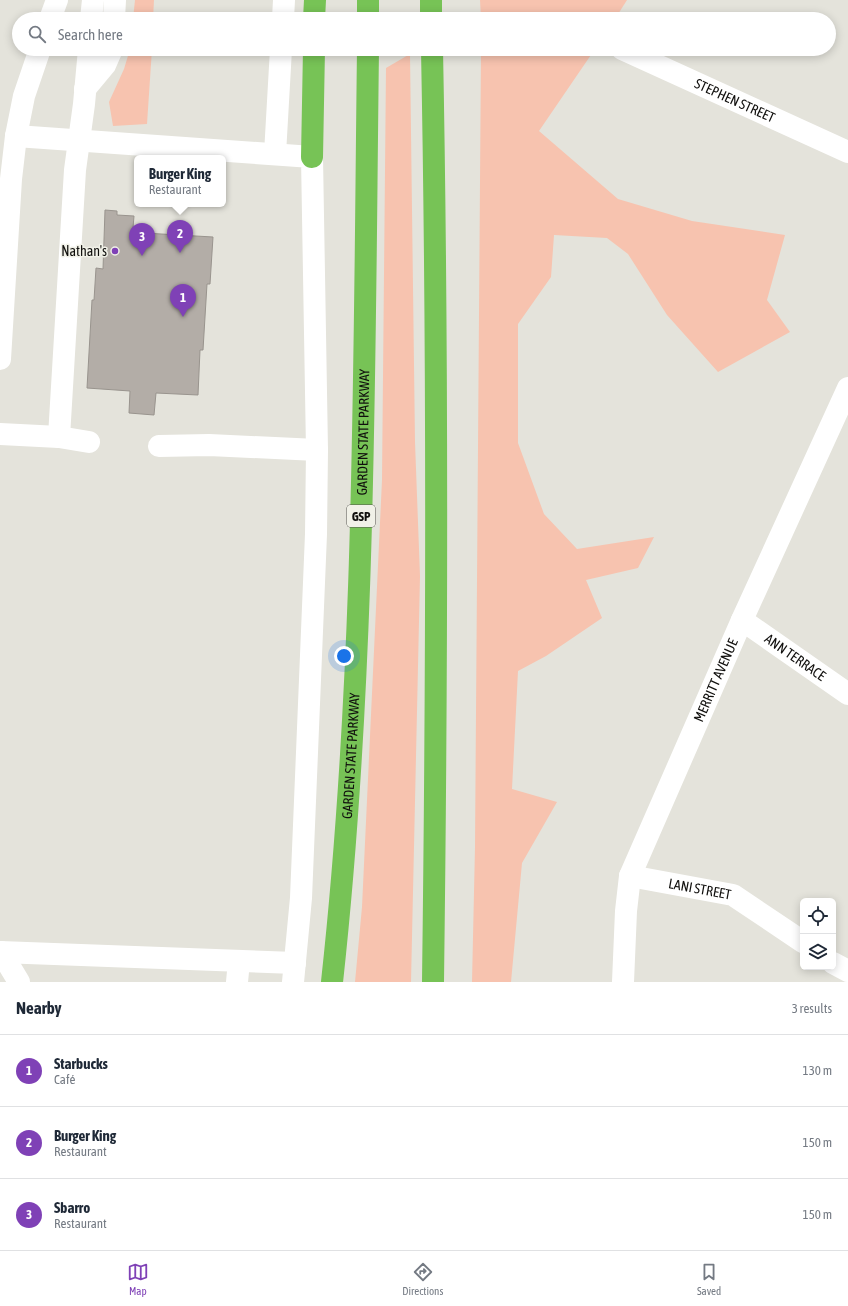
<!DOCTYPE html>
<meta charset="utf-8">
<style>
body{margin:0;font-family:"Asap Condensed",sans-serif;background:#f6f6f7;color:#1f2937}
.controls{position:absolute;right:12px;bottom:12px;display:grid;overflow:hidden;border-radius:6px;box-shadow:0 2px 10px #0003}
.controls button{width:36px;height:36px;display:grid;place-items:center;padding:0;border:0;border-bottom:1px solid #e0e1e3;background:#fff;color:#1f2937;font:20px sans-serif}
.you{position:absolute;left:344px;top:656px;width:14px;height:14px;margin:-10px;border:3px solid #fff;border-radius:50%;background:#1a73e8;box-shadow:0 0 0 6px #1a73e833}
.badge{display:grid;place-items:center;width:26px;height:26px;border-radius:50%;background:#7f41b6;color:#fff;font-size:13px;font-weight:700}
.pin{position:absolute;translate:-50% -33px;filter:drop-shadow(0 1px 2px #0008)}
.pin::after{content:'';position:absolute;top:21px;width:14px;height:12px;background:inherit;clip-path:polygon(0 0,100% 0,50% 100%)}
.popup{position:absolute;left:134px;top:155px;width:92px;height:52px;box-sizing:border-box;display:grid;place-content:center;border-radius:6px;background:#fff;filter:drop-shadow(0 1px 3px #0005);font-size:13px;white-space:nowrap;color:#747a83}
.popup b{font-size:15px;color:#1f2937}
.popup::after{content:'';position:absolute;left:50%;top:100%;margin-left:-8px;border:8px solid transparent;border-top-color:#fff}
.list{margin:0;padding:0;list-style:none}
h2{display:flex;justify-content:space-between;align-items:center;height:52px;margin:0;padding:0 16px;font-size:17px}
h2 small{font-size:13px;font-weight:400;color:#747a83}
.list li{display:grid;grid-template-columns:26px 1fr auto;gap:12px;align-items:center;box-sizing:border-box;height:72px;padding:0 16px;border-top:1px solid #e0e1e3}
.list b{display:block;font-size:15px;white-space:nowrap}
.list p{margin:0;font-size:13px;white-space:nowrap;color:#747a83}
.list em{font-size:13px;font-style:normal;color:#747a83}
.icon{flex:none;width:22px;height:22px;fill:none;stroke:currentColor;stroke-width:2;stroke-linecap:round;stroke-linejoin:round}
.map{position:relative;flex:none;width:848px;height:982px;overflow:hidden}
.search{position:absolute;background:#fff;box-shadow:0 2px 10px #0003;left:12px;right:12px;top:12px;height:44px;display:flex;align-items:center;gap:10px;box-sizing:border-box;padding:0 14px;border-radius:22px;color:#747a83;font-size:15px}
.sheet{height:268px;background:#fff}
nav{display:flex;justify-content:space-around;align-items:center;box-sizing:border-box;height:56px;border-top:1px solid #e0e1e3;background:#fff;font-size:11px;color:#747a83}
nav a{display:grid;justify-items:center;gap:2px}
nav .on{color:#7f41b6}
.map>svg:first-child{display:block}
.green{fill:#f7c3af}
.building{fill:#b3ada7;stroke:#99948e}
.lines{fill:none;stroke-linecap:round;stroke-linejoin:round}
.minor{stroke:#fff;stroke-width:22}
.highway{stroke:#77c356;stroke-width:22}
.poi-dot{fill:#7f41b6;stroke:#f1f1e8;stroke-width:1.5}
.labels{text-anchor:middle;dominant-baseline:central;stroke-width:3;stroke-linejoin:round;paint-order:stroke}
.shield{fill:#f1f1e8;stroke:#54534f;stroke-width:1}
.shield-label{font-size:13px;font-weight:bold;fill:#100f0d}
.street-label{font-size:14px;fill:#100f0d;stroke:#f1f1e8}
.poi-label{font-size:14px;fill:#100f0d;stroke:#f1f1e8;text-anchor:end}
</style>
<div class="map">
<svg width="848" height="982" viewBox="0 0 848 982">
<rect width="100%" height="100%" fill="#e4e3db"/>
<!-- green -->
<g class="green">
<polygon points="135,0 154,0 153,19 133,19"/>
<polygon points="480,0 627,0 615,19 481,19"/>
<polygon points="130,49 152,49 147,124 113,126 109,102 124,69"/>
<polygon points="481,49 595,49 539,131 618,199 692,221 785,235 767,300 790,332 718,372 667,315 628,254 607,238 554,235 551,277 518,324 518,443 544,514 577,549 654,537 638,568 586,580 602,618 546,656 518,671 512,789 557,802 522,863 511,982 472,982 475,847"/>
<polygon points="410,54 415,442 420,576 411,982 355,982 362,907 382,480 386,68"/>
</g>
<!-- building -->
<polygon class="building" points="105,210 117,211 117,215 134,216 133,228 144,228 144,233 213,237 210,284 207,284 203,350 200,350 198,395 156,393 154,415 129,413 130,391 87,388 92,300 94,300 96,268 103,269"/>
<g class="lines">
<!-- minor -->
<g class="minor">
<polyline points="50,19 57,0"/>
<polyline points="91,19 93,0"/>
<polyline points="114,19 115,0"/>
<polyline points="283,19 284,0"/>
<path id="s1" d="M622 49 848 152"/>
<polyline points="85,89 105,65 112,49"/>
<polyline points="16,136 312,157 317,450 316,534 301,898 293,982"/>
<polyline points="275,154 281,49"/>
<polyline points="0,359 11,179 16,136 24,96 40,49"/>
<polyline points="0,434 59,437 89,442"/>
<polyline points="59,437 75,170 84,104 89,49"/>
<polyline points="159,446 209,445 317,450"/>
<path id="s2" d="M742 620 848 694"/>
<path id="s3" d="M630 876 733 895 803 942"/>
<polyline points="0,952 295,963"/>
<polyline points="1,952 19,982"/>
<polyline points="833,963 848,971"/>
<polyline points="237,982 239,961"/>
<path id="s4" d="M623 982 626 911 630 876 742 620 848 388"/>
</g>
<!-- highway -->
<g class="highway">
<polyline points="431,0 431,19"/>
<polyline points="314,19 315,0"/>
<polyline points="368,19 368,0"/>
<path d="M432 49C438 360 437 671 433 982"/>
<polyline points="312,157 314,49"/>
<path id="s5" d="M332 982C366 672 364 360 368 49"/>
</g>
</g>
<!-- markers -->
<circle class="poi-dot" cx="115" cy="251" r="4"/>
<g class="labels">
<!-- shield labels -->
<rect class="shield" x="347" y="505" width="28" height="22" rx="3"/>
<g class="shield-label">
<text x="361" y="516">GSP</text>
</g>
<!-- street labels -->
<g class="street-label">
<text stroke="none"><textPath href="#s1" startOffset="124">STEPHEN STREET</textPath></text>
<text stroke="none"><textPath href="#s5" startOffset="551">GARDEN STATE PARKWAY</textPath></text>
<text stroke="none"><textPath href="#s2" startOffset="65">ANN TERRACE</textPath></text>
<text stroke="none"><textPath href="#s4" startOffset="320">MERRITT AVENUE</textPath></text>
<text stroke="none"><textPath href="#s5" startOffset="227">GARDEN STATE PARKWAY</textPath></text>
<text stroke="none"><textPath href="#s3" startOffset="71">LANI STREET</textPath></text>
</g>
<!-- poi labels -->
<g class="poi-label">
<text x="107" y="251">Nathan's</text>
</g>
</g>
</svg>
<div class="controls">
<button><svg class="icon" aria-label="locate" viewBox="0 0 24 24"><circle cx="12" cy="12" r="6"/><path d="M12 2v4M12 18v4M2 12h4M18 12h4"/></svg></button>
<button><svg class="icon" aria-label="layers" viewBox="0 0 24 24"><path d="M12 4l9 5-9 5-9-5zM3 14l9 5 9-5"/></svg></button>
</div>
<div class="you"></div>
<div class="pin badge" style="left:183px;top:317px">1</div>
<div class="pin badge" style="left:180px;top:253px">2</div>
<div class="popup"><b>Burger King</b>Restaurant</div>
<div class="pin badge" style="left:142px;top:256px">3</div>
<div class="search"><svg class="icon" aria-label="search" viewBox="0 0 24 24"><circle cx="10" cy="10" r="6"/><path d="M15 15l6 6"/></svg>Search here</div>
</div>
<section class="sheet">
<h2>Nearby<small>3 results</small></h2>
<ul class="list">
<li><span class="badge">1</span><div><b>Starbucks</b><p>Café</p></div><em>130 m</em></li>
<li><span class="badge">2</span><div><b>Burger King</b><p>Restaurant</p></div><em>150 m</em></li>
<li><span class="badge">3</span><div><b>Sbarro</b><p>Restaurant</p></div><em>150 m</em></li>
</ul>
</section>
<nav>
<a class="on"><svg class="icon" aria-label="map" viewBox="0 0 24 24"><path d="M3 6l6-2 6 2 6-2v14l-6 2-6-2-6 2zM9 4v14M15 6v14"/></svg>Map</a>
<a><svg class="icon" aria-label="directions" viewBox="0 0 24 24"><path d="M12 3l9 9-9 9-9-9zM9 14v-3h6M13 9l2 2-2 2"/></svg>Directions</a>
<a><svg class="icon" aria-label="saved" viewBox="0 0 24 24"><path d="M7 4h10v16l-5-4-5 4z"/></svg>Saved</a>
</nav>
